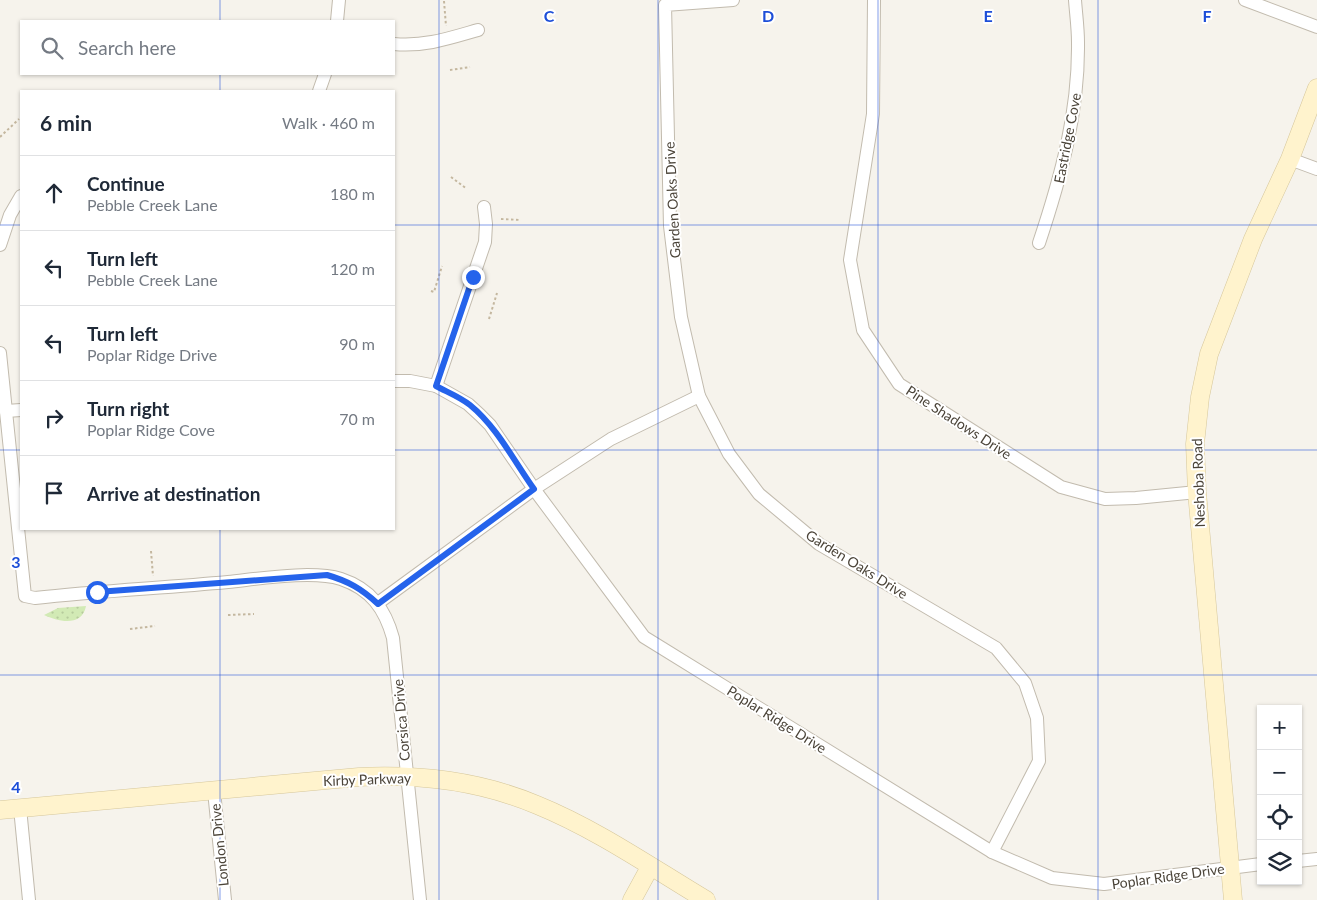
<!DOCTYPE html>
<meta charset="utf-8">
<style>
body{margin:0;font-family:Lato,sans-serif;background:#f6f6f7;color:#1f2937}
.controls{position:absolute;right:15px;bottom:15px;display:grid;overflow:hidden;border-radius:0px;box-shadow:0 1px 4px #0004}
.controls button{width:45px;height:45px;display:grid;place-items:center;padding:0;border:0;border-bottom:1px solid #e0e1e3;background:#fff;color:#1f2937;font:25px sans-serif}
.stop{position:absolute;width:15px;height:15px;margin:-11px;border:4px solid #2563eb;border-radius:50%;background:#fff}
.stop.end{background:#2563eb;border-color:#fff;box-shadow:0 1px 5px #0008}
.list{margin:0;padding:0;list-style:none}
h2{display:flex;justify-content:space-between;align-items:center;height:65px;margin:0;padding:0 20px;font-size:21px}
h2 small{font-size:16px;font-weight:400;color:#747a83}
.list li{display:grid;grid-template-columns:32px 1fr auto;gap:15px;align-items:center;box-sizing:border-box;height:75px;padding:0 20px;border-top:1px solid #e0e1e3}
.list b{display:block;font-size:19px;white-space:nowrap}
.list p{margin:0;font-size:16px;white-space:nowrap;color:#747a83}
.list em{font-size:16px;font-style:normal;color:#747a83}
.icon{flex:none;width:28px;height:28px;fill:none;stroke:currentColor;stroke-width:2;stroke-linecap:round;stroke-linejoin:round}
.map{position:relative;flex:none;width:1317px;height:900px;overflow:hidden}
.search{position:absolute;background:#fff;box-shadow:0 1px 4px #0004;left:20px;top:20px;width:375px;height:55px;display:flex;align-items:center;gap:12px;box-sizing:border-box;padding:0 18px;border-radius:0px;color:#747a83;font-size:19px}
.panel{position:absolute;background:#fff;box-shadow:0 1px 4px #0004;left:20px;top:90px;width:375px;height:440px;border-radius:0px}
.map>svg:first-child{display:block}
.grass{fill:url(#grass-dots)}
.lines{fill:none;stroke-linecap:round;stroke-linejoin:round}
.street-casing{stroke:#c2bbae;stroke-width:14}
.secondary-casing{stroke:#d6c79b;stroke-width:19}
.path{stroke:#c4b79f;stroke-width:2;stroke-dasharray:2.5 2.5;stroke-linecap:butt}
.street{stroke:#fff;stroke-width:12}
.secondary{stroke:#fff3cd;stroke-width:18}
.route{stroke:#2563eb;stroke-width:6}
.grid{fill:none;stroke:#1d4ed8;stroke-width:1;stroke-opacity:0.55}
.labels{text-anchor:middle;dominant-baseline:central;stroke-width:4;stroke-linejoin:round;paint-order:stroke}
.street-label{font-size:14px;fill:#4b4439;stroke:#fff}
.grid-label{font-size:16px;text-anchor:middle;font-weight:bold;fill:#1d4ed8;stroke:#fff;stroke-width:4;stroke-linejoin:round;paint-order:stroke}
</style>
<div class="map">
<svg width="1317" height="900" viewBox="0 0 1317 900">
<defs>
<pattern id="grass-dots" width="8" height="8" patternUnits="userSpaceOnUse" patternTransform="scale(1.25)"><rect width="8" height="8" fill="#d2eab5"/><path d="M2 2h.1M6 6h.1" fill="none" stroke="#b6ca9c" stroke-width="1.8" stroke-linecap="round"/></pattern>
</defs>
<rect width="100%" height="100%" fill="#f6f3ec"/>
<!-- grass -->
<path class="grass" d="M86 606C82 627 59 622 44 615L58 608Z"/>
<g class="lines">
<defs>
<g id="street">
<polyline points="733,0 665,5 670,226 681,317 699,396 729,454 759,494 819,544 996,648 1025,683 1037,718 1039,761 992,852"/>
<polyline points="874,0 873,114 850,260 863,330 899,384 1061,487 1105,499 1136,498 1197,492"/>
<polyline points="1245,0 1317,27"/>
<polyline points="337,21 339,0"/>
<path d="M394 44C424 47 450 38 478 30"/>
<polyline points="319,91 325,74"/>
<polyline points="1290,159 1317,169"/>
<path d="M1039 243C1061 177 1079 112 1078 42 1078 28 1076 14 1075 0"/>
<polyline points="0,245 10,215 21,196"/>
<path d="M0 353 25 596 35 598C99 591 163 588 228 582 258 579 312 570 341 579 371 589 385 609 393 638L420 900"/>
<polyline points="394,381 410,381 436,386 468,404 480,415 490,425 534,489 644,637 992,852 1052,878 1104,884 1261,864"/>
<polyline points="436,386 485,242 486,224 484,207"/>
<polyline points="6,411 21,410"/>
<polyline points="378,603 534,489 611,439 699,396"/>
<polyline points="214,791 225,900"/>
<polyline points="20,808 29,900"/>
<polyline points="1298,861 1317,859"/>
</g>
<g id="secondary">
<path d="M0 810 359 777C420 774 480 781 537 805 596 829 651 867 706 900"/>
<polyline points="632,900 650,867"/>
<polyline points="1233,900 1197,492 1195,444 1200,397 1209,354 1253,239 1290,159 1317,88"/>
</g>
</defs>
<!-- street casing -->
<use href="#street" class="street-casing"/>
<!-- secondary casing -->
<use href="#secondary" class="secondary-casing"/>
<!-- path -->
<g class="path">
<polyline points="444,1 446,26"/>
<polyline points="450,70 470,67"/>
<polyline points="0,137 19,119"/>
<polyline points="451,177 467,189"/>
<polyline points="501,219 521,220"/>
<polyline points="431,291 434,292 442,266"/>
<polyline points="489,319 497,293"/>
<polyline points="151,551 153,576"/>
<polyline points="228,615 254,614"/>
<polyline points="130,629 155,626"/>
</g>
<!-- street -->
<use href="#street" class="street"/>
<!-- secondary -->
<use href="#secondary" class="secondary"/>
</g>
<g class="lines">
<!-- route -->
<path class="route" d="M97 592 327 575C348 581 362 589 378 604L534 489C514 461 497 427 470 405 460 397 447 392 436 386L473 277"/>
</g>
<!-- grid -->
<path class="grid" d="M220 0V21M439 0V900M658 0V900M878 0V900M1098 0V900M220 74V91M0 225H21M394 225H1317M0 450H21M394 450H1317M220 529V900M0 675H1317"/>
<g class="labels">
<!-- street labels -->
<g class="street-label">
<text transform="translate(1067 138) rotate(-79)">Eastridge Cove</text>
<text transform="translate(672 200) rotate(-93)">Garden Oaks Drive</text>
<text transform="translate(959 422) rotate(33)">Pine Shadows Drive</text>
<text transform="translate(1198 483) rotate(-92)">Neshoba Road</text>
<text transform="translate(857 564) rotate(32)">Garden Oaks Drive</text>
<text transform="translate(777 719) rotate(32)">Poplar Ridge Drive</text>
<text transform="translate(401 720) rotate(-95)">Corsica Drive</text>
<text transform="translate(367 779) rotate(-2)">Kirby Parkway</text>
<text transform="translate(219 845) rotate(-96)">London Drive</text>
<text transform="translate(1168 876) rotate(-8)">Poplar Ridge Drive</text>
</g>
</g>
<g class="grid-label">
<text x="549" y="22">C</text>
<text x="768" y="22">D</text>
<text x="988" y="22">E</text>
<text x="1207" y="22">F</text>
<text x="16" y="568">3</text>
<text x="16" y="793">4</text>
</g>
</svg>
<div class="controls">
<button>+</button>
<button>−</button>
<button><svg class="icon" aria-label="locate" viewBox="0 0 24 24"><circle cx="12" cy="12" r="6"/><path d="M12 2v4M12 18v4M2 12h4M18 12h4"/></svg></button>
<button><svg class="icon" aria-label="layers" viewBox="0 0 24 24"><path d="M12 4l9 5-9 5-9-5zM3 14l9 5 9-5"/></svg></button>
</div>
<div class="stop" style="left:97px;top:592px"></div>
<div class="stop end" style="left:473px;top:277px"></div>
<div class="search"><svg class="icon" aria-label="search" viewBox="0 0 24 24"><circle cx="10" cy="10" r="6"/><path d="M15 15l6 6"/></svg>Search here</div>
<section class="panel">
<h2>6 min<small>Walk · 460 m</small></h2>
<ul class="list">
<li><svg class="icon" aria-label="ahead" viewBox="0 0 24 24"><path d="M12 20V5M6 11l6-6 6 6"/></svg><div><b>Continue</b><p>Pebble Creek Lane</p></div><em>180 m</em></li>
<li><svg class="icon" aria-label="left" viewBox="0 0 24 24"><path d="M17 20v-9H6M10 6l-5 5 5 5"/></svg><div><b>Turn left</b><p>Pebble Creek Lane</p></div><em>120 m</em></li>
<li><svg class="icon" aria-label="left" viewBox="0 0 24 24"><path d="M17 20v-9H6M10 6l-5 5 5 5"/></svg><div><b>Turn left</b><p>Poplar Ridge Drive</p></div><em>90 m</em></li>
<li><svg class="icon" aria-label="right" viewBox="0 0 24 24"><path d="M7 20v-9h11M14 6l5 5-5 5"/></svg><div><b>Turn right</b><p>Poplar Ridge Cove</p></div><em>70 m</em></li>
<li><svg class="icon" aria-label="arrive" viewBox="0 0 24 24"><path d="M6 21V4h12l-3 4 3 4H6"/></svg><div><b>Arrive at destination</b></div></li>
</ul>
</section>
</div>
